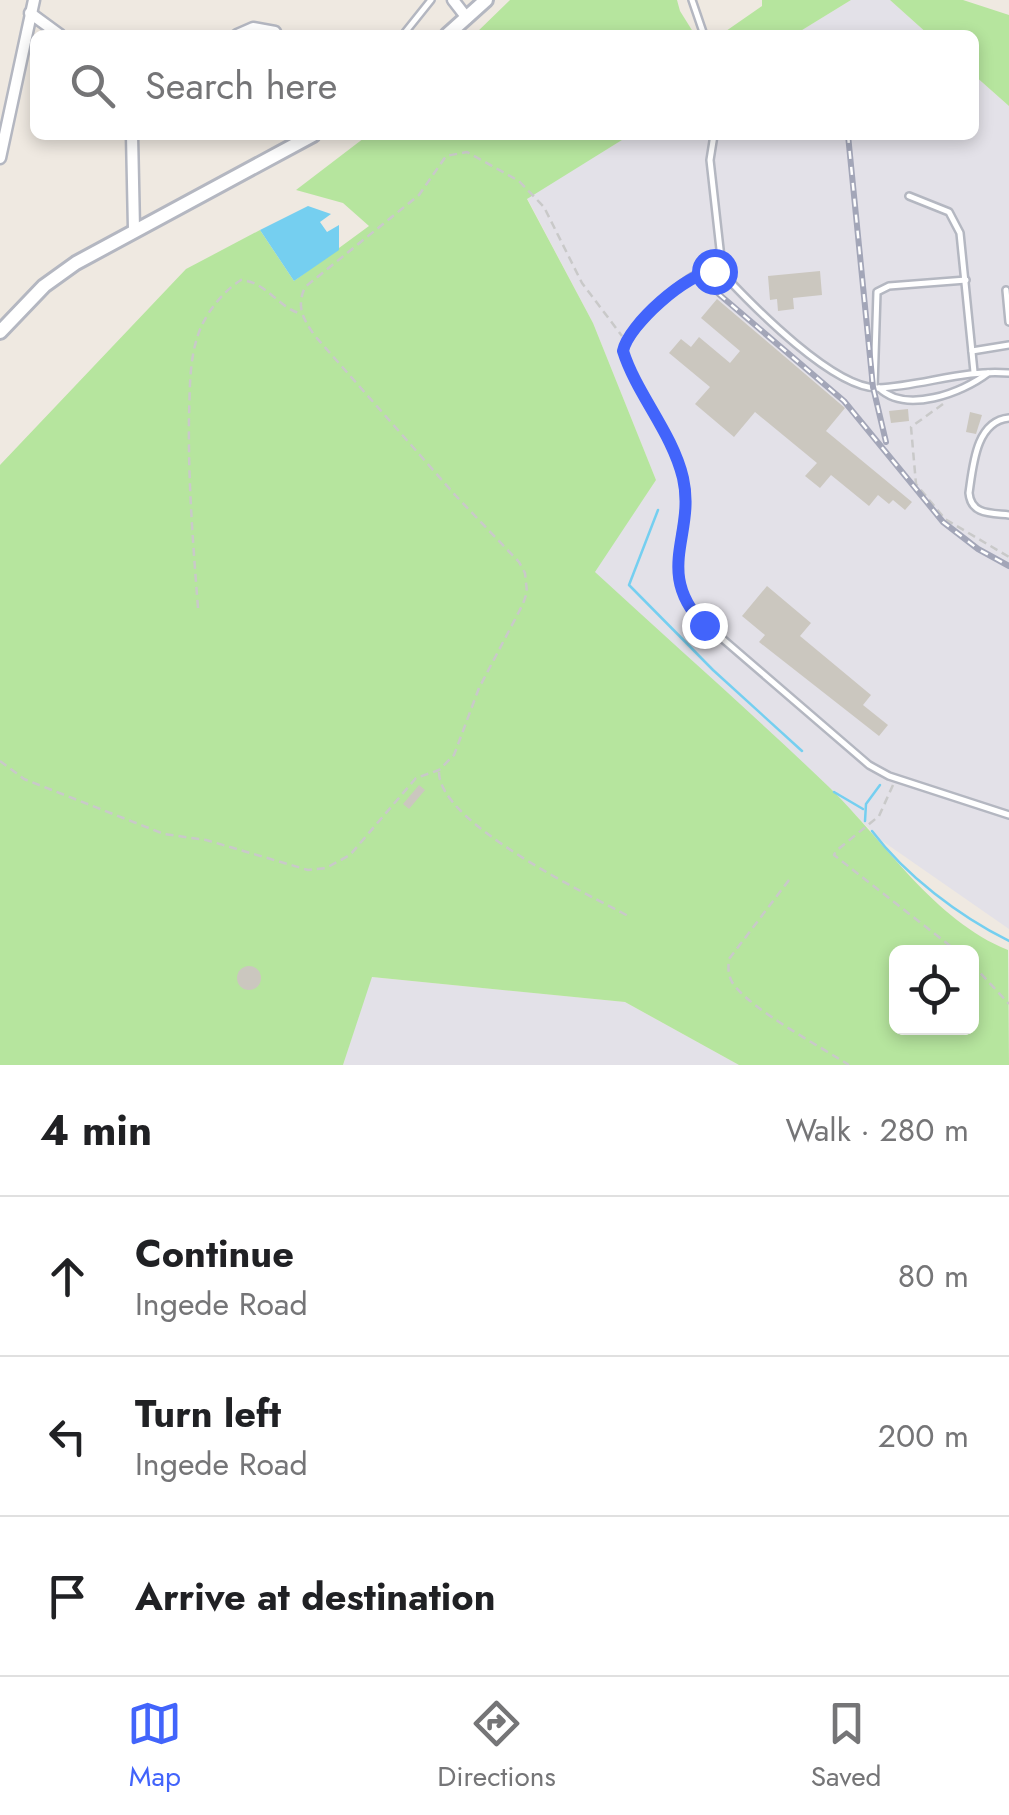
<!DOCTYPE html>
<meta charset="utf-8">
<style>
body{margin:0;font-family:Jost,sans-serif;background:#f2f2f2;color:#202124}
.controls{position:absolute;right:30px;bottom:30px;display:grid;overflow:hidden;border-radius:15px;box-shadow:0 5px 15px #0003}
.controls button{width:90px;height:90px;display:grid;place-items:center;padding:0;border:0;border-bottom:2px solid #e0e0e0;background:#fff;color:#202124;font:50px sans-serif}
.stop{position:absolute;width:30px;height:30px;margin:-22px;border:8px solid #4264fb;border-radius:50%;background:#fff}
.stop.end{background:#4264fb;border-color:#fff;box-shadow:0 2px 10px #0008}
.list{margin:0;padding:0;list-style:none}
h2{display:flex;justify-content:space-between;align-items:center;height:130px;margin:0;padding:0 40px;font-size:42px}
h2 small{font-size:32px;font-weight:400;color:#757577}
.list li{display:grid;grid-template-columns:65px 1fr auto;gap:30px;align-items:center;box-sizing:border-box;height:160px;padding:0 40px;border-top:2px solid #e0e0e0}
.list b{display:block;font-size:38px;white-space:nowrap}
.list p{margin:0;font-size:32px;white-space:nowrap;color:#757577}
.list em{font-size:32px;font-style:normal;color:#757577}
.icon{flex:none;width:55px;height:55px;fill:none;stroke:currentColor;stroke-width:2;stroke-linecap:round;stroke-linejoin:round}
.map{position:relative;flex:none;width:1009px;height:1065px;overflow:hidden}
.search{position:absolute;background:#fff;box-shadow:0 5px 15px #0003;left:30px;right:30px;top:30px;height:110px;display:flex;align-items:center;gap:25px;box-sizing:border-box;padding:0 35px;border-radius:15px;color:#757577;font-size:38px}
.sheet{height:610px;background:#fff}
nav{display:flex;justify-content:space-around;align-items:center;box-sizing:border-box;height:140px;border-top:2px solid #e0e0e0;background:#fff;font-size:28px;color:#757577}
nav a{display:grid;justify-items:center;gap:5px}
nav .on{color:#4264fb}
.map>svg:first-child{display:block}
.industrial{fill:#e3e1e8}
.green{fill:#b6e59e;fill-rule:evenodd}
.water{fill:#75cff0}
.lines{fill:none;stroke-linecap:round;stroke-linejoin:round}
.stream{stroke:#75cff0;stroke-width:2.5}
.building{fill:#cbc7bf}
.service-casing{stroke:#b4b7c1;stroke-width:10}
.minor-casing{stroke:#b4b7c1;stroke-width:15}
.tertiary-casing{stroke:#b4b7c1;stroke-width:18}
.path{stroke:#c9c9c9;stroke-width:2.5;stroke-dasharray:8 5;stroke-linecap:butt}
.service{stroke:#fff;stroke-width:5}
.minor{stroke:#fff;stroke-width:10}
.tertiary{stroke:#fff;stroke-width:12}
.rail-casing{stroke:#a3a6b8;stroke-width:6}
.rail{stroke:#fff;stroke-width:2.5;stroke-dasharray:8;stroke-linecap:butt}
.route{stroke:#4264fb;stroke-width:12}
</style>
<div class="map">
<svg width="1009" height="1065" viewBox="0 0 1009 1065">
<rect width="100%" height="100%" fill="#efe9e1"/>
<!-- industrial -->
<g class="industrial">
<polygon points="851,0 890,0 929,35 794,35"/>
<polygon points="974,75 1009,106 1009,929 878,838 829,788 594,572 656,480 593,323 527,198 630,135 974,135"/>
<polygon points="371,977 625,1002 739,1065 343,1065"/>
</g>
<!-- green -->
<g class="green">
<polygon points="510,0 677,0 680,11 695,35 474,35"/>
<polygon points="762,0 851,0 794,35 725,35 726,31 762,6"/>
<polygon points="890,0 963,0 1009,15 1009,106 974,75 974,35 929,35"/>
<path d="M368 135H630L527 199 593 323 656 480 595 572C673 644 753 714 830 788 886 843 934 920 1008 950L1009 1065H739L625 1002 372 977 343 1065H0V465L186 269 260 230 294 281 369 226 343 203 296 190ZM896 952H972V1028H896Z"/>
</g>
<!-- water -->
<polygon class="water" points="308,206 331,214 320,222 327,232 339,225 339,250 294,281 260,230"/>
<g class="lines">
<!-- stream -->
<g class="stream">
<polyline points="658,510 629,585 713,670 802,751"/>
<polyline points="834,792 863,809"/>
<polyline points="865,821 866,804 880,785"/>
<path d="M872 831C906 876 959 916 1009 941"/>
</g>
</g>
<!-- building -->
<g class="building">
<polygon points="820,271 822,295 793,298 794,309 778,311 777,299 770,300 768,276"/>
<polygon points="717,299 845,408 826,431 912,502 905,510 893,500 889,504 878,495 869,506 831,475 820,488 805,476 817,463 755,412 734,437 695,404 710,387 669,353 681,339 691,347 699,337 730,363 740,351 701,318"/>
<polygon points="908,409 909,421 891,423 889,411"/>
<polygon points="970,412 982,415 976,434 966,432"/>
<polygon points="767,586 811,623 800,636 871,695 863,705 888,725 879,736 759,642 765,635 742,616"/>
<polygon points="419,785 425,790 409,809 403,804"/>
<circle cx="249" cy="978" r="12"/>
</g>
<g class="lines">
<defs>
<g id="service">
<polyline points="692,0 704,35"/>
<polyline points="403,35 431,0"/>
<polyline points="714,135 710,160 721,258 719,272"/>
<polyline points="909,196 949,212 960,233 974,372"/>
<polyline points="1006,290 1009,322"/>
<polyline points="972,351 1009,345"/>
<path d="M1009 373C964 369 923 386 878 388 834 389 754 307 724 275 719 272 716 270 709 270 686 272 627 330 623 351 637 395 672 433 683 479 694 530 658 566 696 616L869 765 889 776 1009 815"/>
<polyline points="874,387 877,292 889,286 966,280"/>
<path d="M879 388C906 414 962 393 988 373"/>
<path d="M1009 418C976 421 973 465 969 493 971 515 991 513 1009 515"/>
</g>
<g id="minor">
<polyline points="453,0 467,18"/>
<polyline points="30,13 60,35"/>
<polyline points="237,35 253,28 275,32"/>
<polyline points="132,135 134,229"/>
<polyline points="0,158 34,0"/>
</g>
<g id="tertiary">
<polyline points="447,35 486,0"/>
<polyline points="0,332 44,286 76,263 313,135"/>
</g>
</defs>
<!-- service casing -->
<use href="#service" class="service-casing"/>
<!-- minor casing -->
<use href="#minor" class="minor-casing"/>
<!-- tertiary casing -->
<use href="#tertiary" class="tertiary-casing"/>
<!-- path -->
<g class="path">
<polyline points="943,404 911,427 916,484 945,519 1009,557"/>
<path d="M198 608C193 543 188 481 189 416 190 386 189 353 202 325 210 308 225 290 241 280 267 282 278 308 302 314"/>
<path d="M0 761 24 779 164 834 206 840 308 870 326 868 350 855 416 778 439 770 454 755 479 688 523 604 527 592 525 573 519 562 456 496 315 336C303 319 296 307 305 287L419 195 446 156 467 152 519 181 544 207 582 283 622 336"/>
<path d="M439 772C439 823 587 894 630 917"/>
<polyline points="893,785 879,816 836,851 834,855 958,952"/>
<path d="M789 880 729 959C728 968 728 974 732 982 748 1008 821 1047 849 1065"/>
<polyline points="972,964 1009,1004"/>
</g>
<!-- service -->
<use href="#service" class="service"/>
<!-- minor -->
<use href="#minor" class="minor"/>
<!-- tertiary -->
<use href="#tertiary" class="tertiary"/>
<defs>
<g id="rail">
<polyline points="848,135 873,387 886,442"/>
<polyline points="707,284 844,401 943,522 978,549 1009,566"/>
</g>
</defs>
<!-- rail casing -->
<use href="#rail" class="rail-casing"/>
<!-- rail -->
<use href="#rail" class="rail"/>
</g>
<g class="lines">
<!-- route -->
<path class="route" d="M704 625C653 571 696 535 683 478 672 432 637 395 623 351 628 325 688 272 714 271"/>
</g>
</svg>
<div class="controls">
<button><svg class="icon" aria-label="locate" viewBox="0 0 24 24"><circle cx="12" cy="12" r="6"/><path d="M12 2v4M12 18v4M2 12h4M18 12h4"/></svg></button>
</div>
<div class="stop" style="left:714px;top:271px"></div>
<div class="stop end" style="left:704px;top:625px"></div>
<div class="search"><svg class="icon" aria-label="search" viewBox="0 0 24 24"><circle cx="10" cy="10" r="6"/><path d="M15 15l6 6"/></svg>Search here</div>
</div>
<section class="sheet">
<h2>4 min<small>Walk · 280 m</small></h2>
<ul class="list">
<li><svg class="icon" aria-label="ahead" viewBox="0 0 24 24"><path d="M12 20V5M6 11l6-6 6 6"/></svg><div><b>Continue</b><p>Ingede Road</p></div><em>80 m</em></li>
<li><svg class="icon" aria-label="left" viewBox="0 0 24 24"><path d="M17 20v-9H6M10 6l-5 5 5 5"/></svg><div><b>Turn left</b><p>Ingede Road</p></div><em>200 m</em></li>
<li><svg class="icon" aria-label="arrive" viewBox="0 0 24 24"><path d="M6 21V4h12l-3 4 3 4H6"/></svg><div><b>Arrive at destination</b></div></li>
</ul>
</section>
<nav>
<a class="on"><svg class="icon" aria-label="map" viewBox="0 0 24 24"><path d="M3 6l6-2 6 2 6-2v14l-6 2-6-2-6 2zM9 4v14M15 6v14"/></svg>Map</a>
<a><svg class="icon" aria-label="directions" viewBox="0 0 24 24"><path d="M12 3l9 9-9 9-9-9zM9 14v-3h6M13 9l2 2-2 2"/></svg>Directions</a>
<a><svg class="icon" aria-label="saved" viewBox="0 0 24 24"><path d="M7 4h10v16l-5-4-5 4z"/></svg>Saved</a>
</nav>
